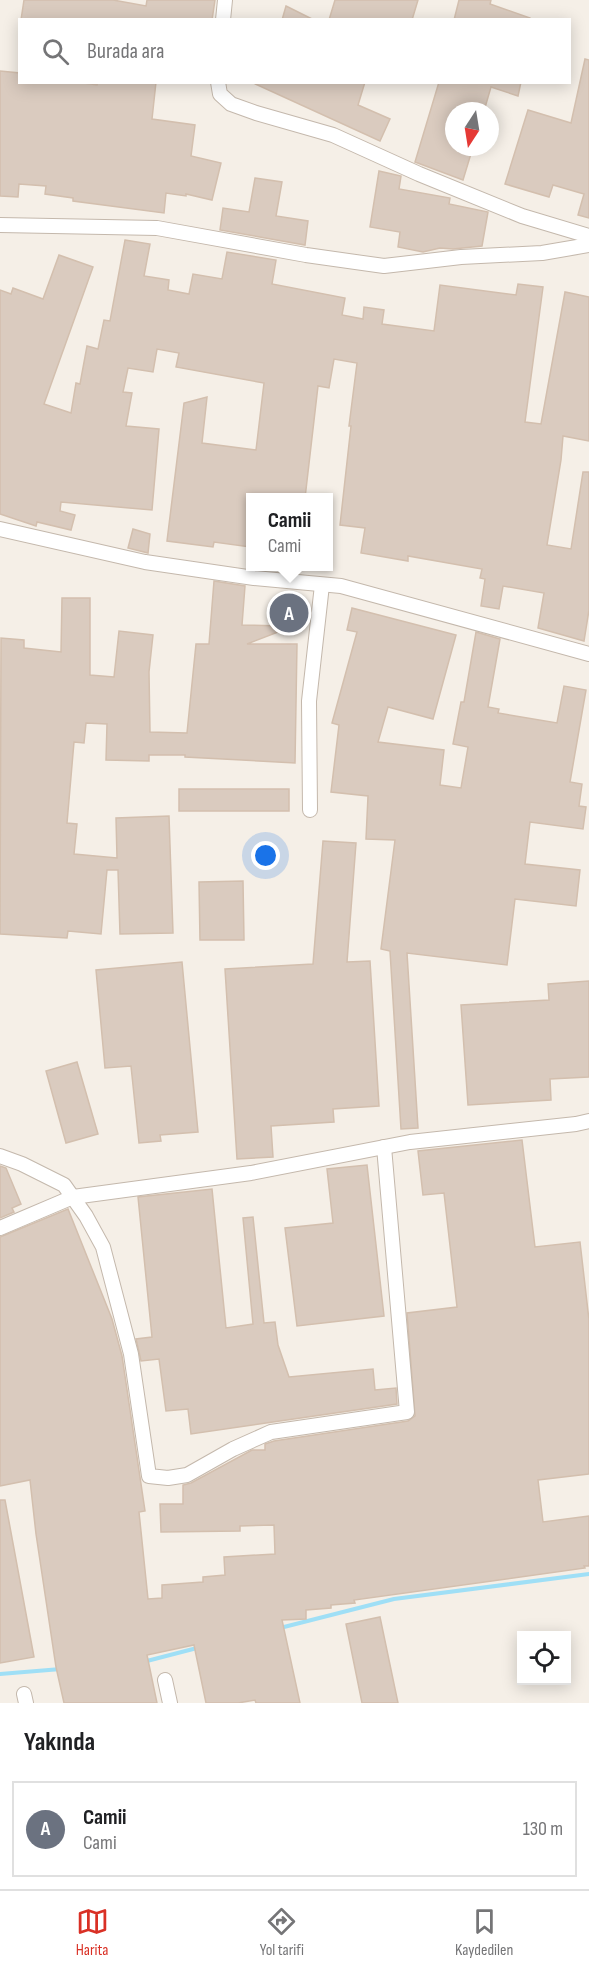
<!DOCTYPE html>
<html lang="tr">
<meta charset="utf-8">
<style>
body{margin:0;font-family:"Sofia Sans Condensed",sans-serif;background:#f6f6f6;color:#202124}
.controls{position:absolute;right:18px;bottom:18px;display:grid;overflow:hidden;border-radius:0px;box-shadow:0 3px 15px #0003}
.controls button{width:54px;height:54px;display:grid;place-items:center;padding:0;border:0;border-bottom:2px solid #e0e0e0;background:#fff;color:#202124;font:30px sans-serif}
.compass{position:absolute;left:445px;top:102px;width:54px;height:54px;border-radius:50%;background:#fff;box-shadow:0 3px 15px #0003;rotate:192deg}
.you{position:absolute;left:266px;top:856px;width:21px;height:21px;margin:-15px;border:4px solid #fff;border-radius:50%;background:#1a73e8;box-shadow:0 0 0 9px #1a73e833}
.badge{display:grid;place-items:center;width:39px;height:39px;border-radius:50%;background:#d93025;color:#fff;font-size:20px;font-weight:700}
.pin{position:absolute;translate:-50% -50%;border:3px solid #fff;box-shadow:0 2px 6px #0006}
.popup{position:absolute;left:246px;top:493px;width:87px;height:78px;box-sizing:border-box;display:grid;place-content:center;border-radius:0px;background:#fff;filter:drop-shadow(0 2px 4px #0005);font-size:20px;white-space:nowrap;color:#757577}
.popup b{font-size:22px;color:#202124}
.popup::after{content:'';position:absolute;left:50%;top:100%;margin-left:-12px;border:12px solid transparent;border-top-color:#fff}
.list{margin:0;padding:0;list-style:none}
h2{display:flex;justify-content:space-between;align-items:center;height:78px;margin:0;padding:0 24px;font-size:26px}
h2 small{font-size:20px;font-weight:400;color:#757577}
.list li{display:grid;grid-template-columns:39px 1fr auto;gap:18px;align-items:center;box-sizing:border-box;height:96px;margin:0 12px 12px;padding:0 12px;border:2px solid #e0e0e0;border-radius:0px}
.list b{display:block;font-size:22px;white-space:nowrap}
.list p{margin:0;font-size:20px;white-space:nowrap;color:#757577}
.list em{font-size:20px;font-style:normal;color:#757577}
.icon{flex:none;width:33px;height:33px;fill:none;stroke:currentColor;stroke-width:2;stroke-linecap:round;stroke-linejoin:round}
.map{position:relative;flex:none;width:589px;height:1703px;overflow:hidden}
.search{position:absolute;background:#fff;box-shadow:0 3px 15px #0003;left:18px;right:18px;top:18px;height:66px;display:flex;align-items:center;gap:15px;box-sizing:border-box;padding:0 21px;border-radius:0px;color:#757577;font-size:22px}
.sheet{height:186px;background:#fff}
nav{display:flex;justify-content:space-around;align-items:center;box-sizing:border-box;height:84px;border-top:2px solid #e0e0e0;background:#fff;font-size:16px;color:#757577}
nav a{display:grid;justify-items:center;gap:3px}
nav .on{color:#d93025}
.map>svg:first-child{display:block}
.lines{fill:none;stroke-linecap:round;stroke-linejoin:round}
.stream{stroke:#9fdff6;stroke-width:4}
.building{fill:#dacbbf;stroke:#d3bfae;stroke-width:1.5}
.minor-casing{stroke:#c4b8ac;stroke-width:16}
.minor{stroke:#fff;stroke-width:14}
</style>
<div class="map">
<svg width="589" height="1703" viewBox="0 0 589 1703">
<rect width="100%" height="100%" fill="#f5efe7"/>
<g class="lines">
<!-- stream -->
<g class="stream">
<polyline points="280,1628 394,1599 589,1574"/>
<polyline points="143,1662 197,1648"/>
<polyline points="0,1674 61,1669"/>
</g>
</g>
<!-- building -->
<g class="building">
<polygon points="24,0 113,0 146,6 147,0 215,0 212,20 21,20"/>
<polygon points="335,0 418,0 412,20 329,20"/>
<polygon points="459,0 491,0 490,4 530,18 530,20 454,20"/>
<polygon points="286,6 314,20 282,20"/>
<polygon points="585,59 589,60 589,218 578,215 584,194 553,185 549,197 505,184 528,110 571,123"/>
<polygon points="0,71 20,73 20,82 77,82 97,85 98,82 156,82 152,119 195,125 191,156 221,163 212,200 186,194 186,196 166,193 164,213 73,201 73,198 45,194 46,186 19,184 18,197 0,196"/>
<polygon points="251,82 365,82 358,105 390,119 380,141"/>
<polygon points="439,82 521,82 518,96 491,87 484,111 454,111 454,147 473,147 463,180 415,162"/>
<polygon points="379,171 401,176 399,189 450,198 449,204 488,212 482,246 453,249 440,248 423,252 398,247 400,232 370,227"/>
<polygon points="255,178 282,182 276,216 308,221 305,245 220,230 223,208 249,212"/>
<polygon points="125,240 150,244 144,276 169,280 168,290 189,294 193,274 222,279 227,252 276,260 272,284 345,298 342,315 363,319 364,307 384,310 382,324 434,331 440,285 516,295 518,284 543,287 525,422 541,424 565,292 589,297 589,441 563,436 561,460 547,545 571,549 583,472 589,472 589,610 584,641 538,628 544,593 503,586 499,609 481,606 485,579 480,578 482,569 408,556 408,561 361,553 365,528 340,525 351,426 349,426 357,363 334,359 329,388 318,386 305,498 250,498 250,547 214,542 213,547 167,541 184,403 207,397 202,443 256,450 264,383 176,367 179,353 157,349 153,372 128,368 123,392 132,393 126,426 159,429 152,510 61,502 60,511 75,515 71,530 37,522 36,526 0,514 0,290 11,294 13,288 43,299 59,255 93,267 44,404 71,413 76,383 80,384 87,346 98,349 104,320 110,321"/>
<polygon points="133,529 150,534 148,553 128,548"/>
<polygon points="214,581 245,586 242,625 282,626 273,603 294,595 304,622 247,644 297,644 295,763 185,757 185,755 149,755 149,761 106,760 107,724 86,723 84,743 74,742 67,823 77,824 74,854 117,858 116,818 169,816 173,933 120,934 118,870 107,870 101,934 68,931 67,938 0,934 1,638 24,640 24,648 61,652 62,598 90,598 90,675 114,677 119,631 153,635 149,672 150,732 187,733 196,644 209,644"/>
<polygon points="352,608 456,635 433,719 388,707 378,742 444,750 440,785 461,788 468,747 453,744 461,702 464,702 476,632 500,639 488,707 499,709 498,713 557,723 564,686 586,690 570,782 582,784 579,806 586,807 583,829 530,822 525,864 580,870 576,906 515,899 507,965 407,953 418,1128 401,1129 390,951 381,949 395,840 366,839 368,796 331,792 339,725 332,723 357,632 347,630"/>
<rect x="179" y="789" width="110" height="22"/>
<polygon points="323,841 356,843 347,962 370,961 379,1106 333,1109 334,1122 271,1126 273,1157 237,1159 225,969 313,964"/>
<polygon points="243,881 244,940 200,940 199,882"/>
<polygon points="182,962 198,1132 160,1135 161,1141 139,1143 131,1066 105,1068 96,970"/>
<polygon points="589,981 589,1077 550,1079 551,1100 468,1105 461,1005 549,1000 548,984"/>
<polygon points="77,1062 98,1134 66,1143 46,1071"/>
<polygon points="522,1140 535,1247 580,1242 589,1320 589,1474 538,1480 543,1522 589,1516 589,1566 584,1566 585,1568 354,1600 355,1603 331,1605 331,1608 306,1610 306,1619 282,1620 300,1703 256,1703 255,1700 238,1703 206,1703 194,1645 147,1655 157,1703 64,1703 56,1667 36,1534 30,1480 0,1486 0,1237 68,1209 112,1319 122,1356 145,1511 139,1512 148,1599 162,1598 162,1585 203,1582 203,1577 225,1575 224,1557 275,1554 274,1525 240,1526 240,1531 161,1532 160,1504 183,1504 183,1485 191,1483 252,1450 265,1450 265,1444 274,1441 408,1421 415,1416 407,1313 457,1307 444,1193 423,1195 418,1151"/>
<polygon points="367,1165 384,1316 297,1326 285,1228 333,1223 327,1169"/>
<polygon points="0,1166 6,1168 21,1204 12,1208 14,1212 0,1218"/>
<polygon points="212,1189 226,1328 253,1324 243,1218 253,1217 264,1323 275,1322 278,1345 289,1377 373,1369 375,1390 396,1388 397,1404 191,1434 188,1409 166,1411 159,1359 141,1361 136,1339 152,1337 138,1197"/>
<polygon points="0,1500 5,1500 34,1657 0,1663"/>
<polygon points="380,1617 398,1703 362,1703 346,1624"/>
</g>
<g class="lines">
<defs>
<g id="minor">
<polyline points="223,20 225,0"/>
<polyline points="218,82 220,94 231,104 256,113 333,135 419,174 522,216 589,236"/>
<polyline points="0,225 157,228 306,255 384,266 461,257 542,253 589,245"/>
<polyline points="0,529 145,562 254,578 341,586 589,654"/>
<polyline points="310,810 309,701 322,585"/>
<polyline points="0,1156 22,1164 64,1185 86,1216 103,1247 131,1354 149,1476 168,1478 187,1475 233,1449 271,1432 407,1412 384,1147"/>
<polyline points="0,1228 73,1197 251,1173 410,1142 576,1124 589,1121"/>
<polyline points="165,1680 170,1703"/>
<polyline points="24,1694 26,1703"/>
</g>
</defs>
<!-- minor casing -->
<use href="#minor" class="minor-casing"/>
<!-- minor -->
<use href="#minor" class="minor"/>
</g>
</svg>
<div class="controls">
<button><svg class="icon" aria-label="locate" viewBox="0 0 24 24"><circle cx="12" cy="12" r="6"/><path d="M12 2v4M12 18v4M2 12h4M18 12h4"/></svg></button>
</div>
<svg class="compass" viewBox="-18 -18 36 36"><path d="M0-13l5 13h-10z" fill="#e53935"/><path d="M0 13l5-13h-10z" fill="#757577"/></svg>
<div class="you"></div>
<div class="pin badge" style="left:289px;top:613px;background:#6b7280">A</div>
<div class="popup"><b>Camii</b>Cami</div>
<div class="search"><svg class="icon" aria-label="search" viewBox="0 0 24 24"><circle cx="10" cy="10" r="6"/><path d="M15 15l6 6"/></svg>Burada ara</div>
</div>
<section class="sheet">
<h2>Yakında<small></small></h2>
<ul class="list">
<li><span class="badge" style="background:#6b7280">A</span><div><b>Camii</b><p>Cami</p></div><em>130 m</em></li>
</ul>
</section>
<nav>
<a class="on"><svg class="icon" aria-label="map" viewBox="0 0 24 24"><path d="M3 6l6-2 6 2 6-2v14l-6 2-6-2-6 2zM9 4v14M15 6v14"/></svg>Harita</a>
<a><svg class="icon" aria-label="directions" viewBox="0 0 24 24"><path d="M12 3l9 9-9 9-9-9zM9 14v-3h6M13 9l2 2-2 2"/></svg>Yol tarifi</a>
<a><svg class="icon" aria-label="saved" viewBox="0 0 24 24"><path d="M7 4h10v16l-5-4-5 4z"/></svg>Kaydedilen</a>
</nav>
